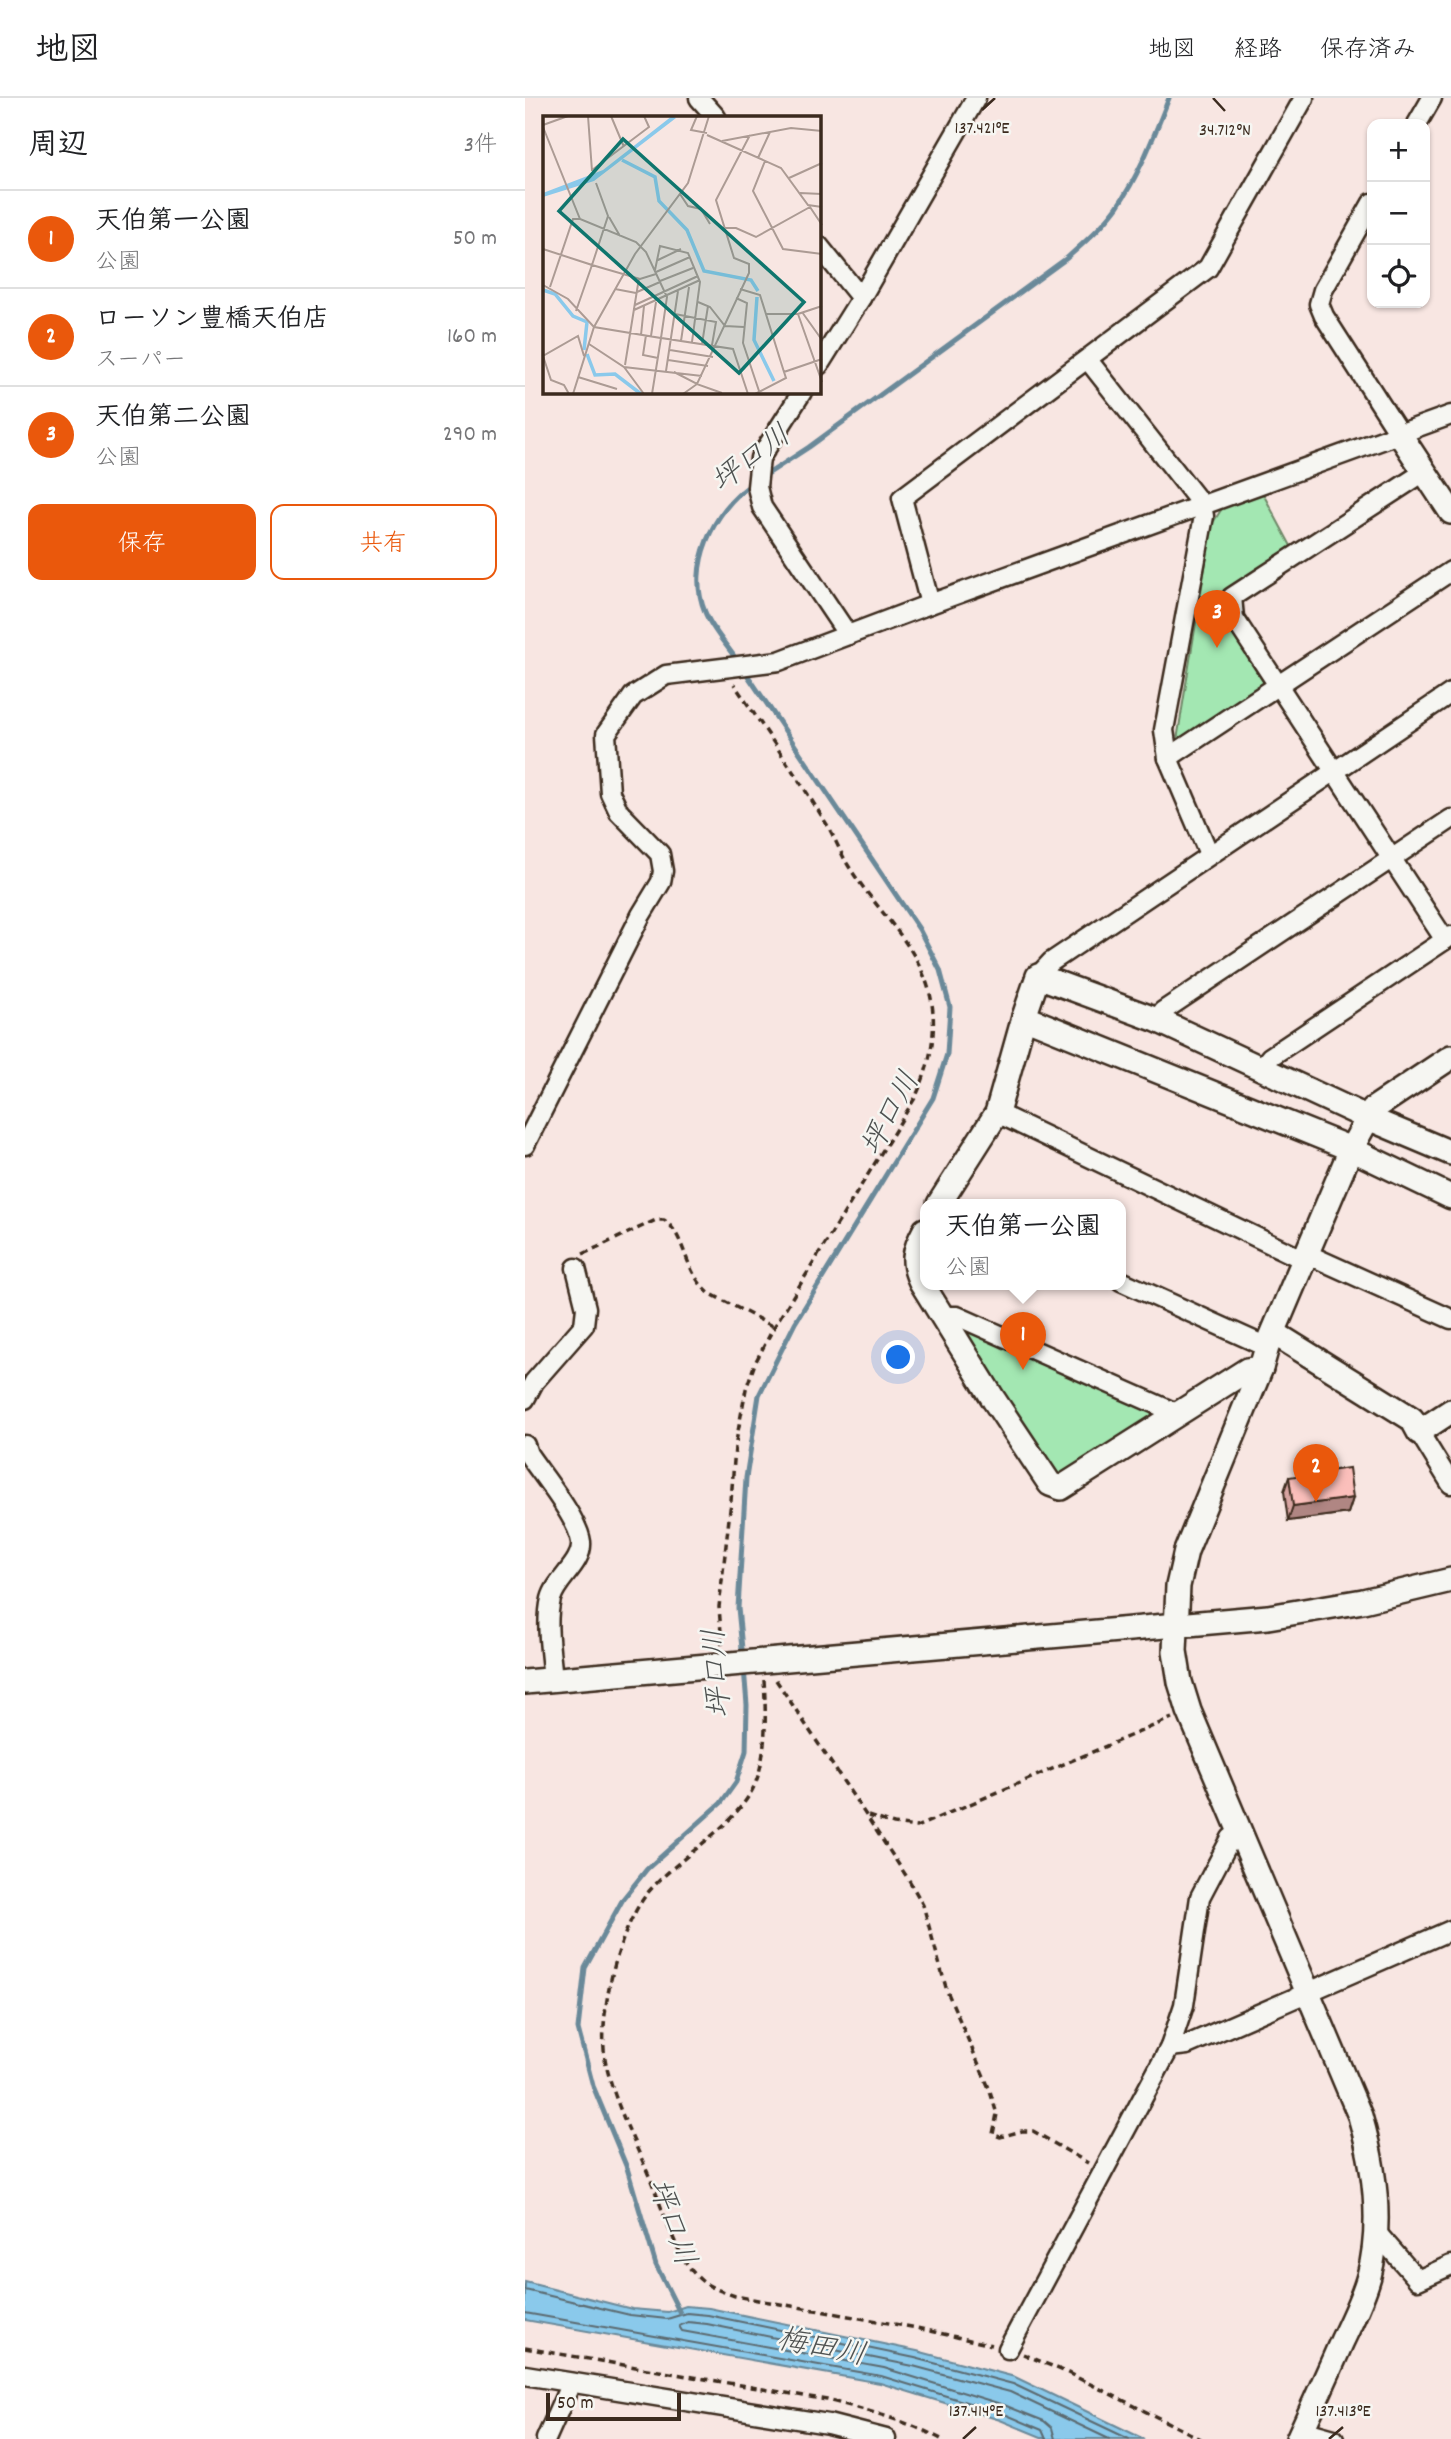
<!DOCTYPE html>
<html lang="ja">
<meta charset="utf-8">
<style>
body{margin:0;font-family:Dekko,"Klee One",sans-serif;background:#f2f2f2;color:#202124}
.controls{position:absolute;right:21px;top:21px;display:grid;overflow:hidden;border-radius:14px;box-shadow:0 2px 5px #0004}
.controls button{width:63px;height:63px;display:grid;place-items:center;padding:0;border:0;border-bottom:2px solid #e0e0e0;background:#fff;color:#202124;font:35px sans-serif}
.scale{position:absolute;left:21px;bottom:18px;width:135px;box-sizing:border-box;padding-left:7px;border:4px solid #3b2a1e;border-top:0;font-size:19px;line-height:24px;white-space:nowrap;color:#3b2a1e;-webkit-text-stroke:5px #f6f6f2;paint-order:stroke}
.you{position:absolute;left:374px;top:1260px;width:24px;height:24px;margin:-18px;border:5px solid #fff;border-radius:50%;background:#1a73e8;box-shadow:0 0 0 10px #1a73e833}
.badge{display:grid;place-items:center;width:46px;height:46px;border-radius:50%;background:#ea580c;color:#fff;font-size:23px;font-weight:700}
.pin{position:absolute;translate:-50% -58px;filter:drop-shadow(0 2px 4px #0008)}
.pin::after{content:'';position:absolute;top:37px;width:24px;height:21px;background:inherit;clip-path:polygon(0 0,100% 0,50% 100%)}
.popup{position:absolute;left:395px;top:1101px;width:206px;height:91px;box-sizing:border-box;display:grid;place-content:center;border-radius:14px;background:#fff;filter:drop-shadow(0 2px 5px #0005);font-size:23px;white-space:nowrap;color:#757577}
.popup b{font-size:26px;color:#202124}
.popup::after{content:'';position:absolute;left:50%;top:100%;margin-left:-14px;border:14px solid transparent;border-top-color:#fff}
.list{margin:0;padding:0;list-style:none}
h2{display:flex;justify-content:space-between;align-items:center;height:91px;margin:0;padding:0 28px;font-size:30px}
h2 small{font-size:23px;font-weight:400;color:#757577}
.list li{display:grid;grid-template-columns:46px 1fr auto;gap:21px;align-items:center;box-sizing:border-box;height:98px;padding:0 28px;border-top:2px solid #e0e0e0}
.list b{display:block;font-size:26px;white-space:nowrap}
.list p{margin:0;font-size:23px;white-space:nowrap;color:#757577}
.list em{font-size:23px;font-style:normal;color:#757577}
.actions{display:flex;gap:14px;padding:21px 28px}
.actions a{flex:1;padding:16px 0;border:2px solid #ea580c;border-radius:14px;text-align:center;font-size:24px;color:#ea580c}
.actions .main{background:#ea580c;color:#fff}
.icon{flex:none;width:38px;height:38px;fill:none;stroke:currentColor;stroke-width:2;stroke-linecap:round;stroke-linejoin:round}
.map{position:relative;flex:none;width:926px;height:2341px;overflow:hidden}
header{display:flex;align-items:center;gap:42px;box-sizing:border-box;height:98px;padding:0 35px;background:#fff;border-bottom:2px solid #e0e0e0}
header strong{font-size:33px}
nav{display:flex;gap:38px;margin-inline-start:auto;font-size:24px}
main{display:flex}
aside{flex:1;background:#fff}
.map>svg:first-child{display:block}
.green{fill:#a3e7b2;stroke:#6f8868;stroke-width:2}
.water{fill:#8ac9eb;stroke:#6a8999;stroke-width:2}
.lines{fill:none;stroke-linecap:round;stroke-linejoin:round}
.shore{stroke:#5b6a70;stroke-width:2}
.stream{stroke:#6a8999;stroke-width:5}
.minor-casing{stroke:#3b2a1e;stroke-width:23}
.tertiary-casing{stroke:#3b2a1e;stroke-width:28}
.path{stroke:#3b2a1e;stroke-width:3.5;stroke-dasharray:7 5;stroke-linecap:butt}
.minor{stroke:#f6f6f2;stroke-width:18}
.tertiary{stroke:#f6f6f2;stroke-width:23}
.wall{fill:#d8a4a1;stroke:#3b2a1e;stroke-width:2}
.shaded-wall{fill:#b08683;stroke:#3b2a1e;stroke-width:2}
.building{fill:#fbbfbb;stroke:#3b2a1e;stroke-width:2}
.ticks{fill:none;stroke:#3b2a1e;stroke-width:2.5}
.labels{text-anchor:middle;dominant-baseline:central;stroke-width:5;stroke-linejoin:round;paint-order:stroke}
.water-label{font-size:30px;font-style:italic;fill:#4f5251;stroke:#f6f6f2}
.inset-river{fill:none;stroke:#8ac9eb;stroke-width:3.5}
.inset-road{fill:none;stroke:#ac9b94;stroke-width:2}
.view{fill:#0f766e;fill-opacity:0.15;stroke:#0f766e;stroke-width:3.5}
.inset-edge{fill:none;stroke:#3b2a1e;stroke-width:3.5}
.ticks-label{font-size:18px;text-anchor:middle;fill:#3b2a1e;stroke:#f6f6f2;stroke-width:5;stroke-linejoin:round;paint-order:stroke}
</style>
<header>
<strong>地図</strong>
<nav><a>地図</a><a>経路</a><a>保存済み</a></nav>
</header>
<main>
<aside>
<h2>周辺<small>3件</small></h2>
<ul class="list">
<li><span class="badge">1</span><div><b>天伯第一公園</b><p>公園</p></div><em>50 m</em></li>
<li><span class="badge">2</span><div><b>ローソン豊橋天伯店</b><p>スーパー</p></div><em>160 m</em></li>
<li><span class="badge">3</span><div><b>天伯第二公園</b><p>公園</p></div><em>290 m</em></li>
</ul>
<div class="actions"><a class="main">保存</a><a>共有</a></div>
</aside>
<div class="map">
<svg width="926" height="2341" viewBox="0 0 926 2341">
<rect width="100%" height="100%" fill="#f8e6e2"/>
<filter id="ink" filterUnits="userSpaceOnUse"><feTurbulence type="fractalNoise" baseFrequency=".0143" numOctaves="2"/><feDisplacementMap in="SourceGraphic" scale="14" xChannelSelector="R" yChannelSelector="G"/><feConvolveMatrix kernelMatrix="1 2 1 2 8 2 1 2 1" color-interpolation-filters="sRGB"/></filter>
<g filter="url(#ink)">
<!-- green -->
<g class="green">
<polygon points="737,394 766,448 695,498 694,514 740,586 652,642 687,426 698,409"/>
<polygon points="435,1229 630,1316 533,1380"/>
</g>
<!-- water -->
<polygon class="water" points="0,2184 107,2211 143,2214 161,2208 184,2210 392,2253 490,2279 619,2341 521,2341 475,2322 355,2285 0,2222"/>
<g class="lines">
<!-- shore -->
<g class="shore">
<polyline points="0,2192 105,2217 142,2221 162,2215 183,2217 390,2260 488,2286 604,2341"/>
<polyline points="0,2215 356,2278 477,2315 517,2332 521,2341"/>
<polyline points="530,2341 527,2330 519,2323 479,2307 359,2270 157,2233 154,2228 163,2224 182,2226 388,2268 485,2294 584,2341"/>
</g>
<!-- stream -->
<g class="stream">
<path d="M238 379 284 349 542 160C560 144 578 128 592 109 615 76 629 37 644 0"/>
<path d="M213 564C203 548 187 532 180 514 161 470 188 411 227 386"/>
<polyline points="218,1561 213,1510 221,1380 234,1297 270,1225 408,1000 422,956 425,909 415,872 394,831 219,572"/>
<polyline points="155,2215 131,2167 102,2070 68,1988 53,1931 60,1870 98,1801 122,1771 196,1705 211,1684 221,1653 222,1607 219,1570"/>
</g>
<defs>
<g id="minor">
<polyline points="174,0 191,19"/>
<polyline points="892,26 907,0"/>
<polyline points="847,105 798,192 794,206 799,218 874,335"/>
<polyline points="294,148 336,200"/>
<polyline points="563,262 677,407 679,418 639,632 643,660 684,756"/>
<polyline points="294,267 336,200 451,0"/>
<polyline points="277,294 235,360 232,389 237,409 323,537"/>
<polyline points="899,374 707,499 709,520 920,842"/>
<polyline points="405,506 377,400 683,170 779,0"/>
<polyline points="643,660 926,473"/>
<polyline points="513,878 526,864 926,595"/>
<polyline points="632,922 638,913 926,721"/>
<polyline points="736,970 745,959 926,838"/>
<polyline points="472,1015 779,1162"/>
<polyline points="0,1047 116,817 136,784 138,773 135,756 94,714 85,695 81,636 108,598 141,577 254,563 405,506 926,317"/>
<polyline points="782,1156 926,1221"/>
<polyline points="596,1183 742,1249"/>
<polyline points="415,1218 432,1218 651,1315"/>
<polyline points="0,1301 9,1284 59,1227 61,1210 51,1170"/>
<polyline points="894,1334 926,1386"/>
<path d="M0 1347 3 1356C17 1377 53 1420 56 1444 58 1465 31 1481 26 1501 20 1526 26 1556 28 1582"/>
<polyline points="645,1949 659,1907 675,1799 706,1740 715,1733"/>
<polyline points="851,2134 893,2182 926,2167"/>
<polyline points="483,2251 645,1949 662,1947 926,1832"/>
<polyline points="0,2277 303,2326 361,2341"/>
<polyline points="777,2332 809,2341"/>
<polyline points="21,2341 46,2285"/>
</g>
<g id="tertiary">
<polyline points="874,335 926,414"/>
<polyline points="499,919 826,1051 926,1099"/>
<polyline points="414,1106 472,1015 499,919 513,878 632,922 843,1020 926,1055"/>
<path d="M400 1132C389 1152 386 1164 396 1184L469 1302 525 1386 536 1390 722 1272 736 1270"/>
<polyline points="749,1235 887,1321 894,1334 926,1313"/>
<polyline points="0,1584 743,1519 838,1503 926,1482"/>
<path d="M773 2341C788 2308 803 2275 817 2243 827 2222 838 2200 844 2178 858 2125 850 2070 835 2018L664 1613 655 1584 650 1553 653 1488 661 1453 736 1270 742 1249 826 1051 848 1011 926 959"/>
</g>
</defs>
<!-- minor casing -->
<use href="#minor" class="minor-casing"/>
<!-- tertiary casing -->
<use href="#tertiary" class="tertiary-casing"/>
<!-- path -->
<g class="path">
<path d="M58 1156 131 1122H139C161 1137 158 1173 184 1195L249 1229"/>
<path d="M197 1547 194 1509 206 1403 210 1349 221 1291 230 1265 249 1229 390 1000C406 967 414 928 404 892 390 843 349 810 323 767 315 754 309 738 301 725 272 678 240 632 209 586"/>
<path d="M239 1582C241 1614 243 1667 225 1696 203 1732 155 1759 126 1791 94 1826 71 1919 81 1966 90 2007 111 2046 127 2085 139 2114 152 2163 177 2183 186 2190 199 2194 210 2198L392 2230 467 2247"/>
<polyline points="251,1582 384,1782 398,1807 422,1893 464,1990 472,2016 468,2036 475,2039 497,2033 508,2033 563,2065"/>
<polyline points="343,1718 369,1726 391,1729 647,1620"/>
<path d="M0 2250 302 2302C341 2312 380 2322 416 2341"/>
<polyline points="498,2256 541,2274 676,2341"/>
</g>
<!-- minor -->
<use href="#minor" class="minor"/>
<!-- tertiary -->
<use href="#tertiary" class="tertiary"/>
</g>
<!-- wall -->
<polygon class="wall" points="764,1379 828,1400 823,1415 763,1423 759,1393"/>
<!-- shaded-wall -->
<polygon class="shaded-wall" points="828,1400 823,1415 763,1423 768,1408"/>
<!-- building -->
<polygon class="building" points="824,1370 828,1400 768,1408 764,1379"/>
</g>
<!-- ticks -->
<path class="ticks" d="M688 0 700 13M457 12 470 0M438 2341 451 2329M804 2341 818 2329"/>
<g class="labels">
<!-- water labels -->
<g class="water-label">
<text transform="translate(228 363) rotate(-37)">坪口川</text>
<text transform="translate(368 1017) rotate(-62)">坪口川</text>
<text transform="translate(195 1575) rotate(-94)">坪口川</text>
<text transform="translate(144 2125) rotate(71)">坪口川</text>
<text transform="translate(296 2252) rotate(11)">梅田川</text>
</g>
</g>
<!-- overview -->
<g transform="translate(18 18)">
<rect width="278" height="278" fill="#f8e6e2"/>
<path d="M129 0 133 2 51 65 0 81V77L60 54Z" fill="#8ac9eb"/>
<path class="inset-river" d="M79 44 112 61 116 85 144 114 161 155 208 164 215 175M0 174 12 178 30 200 44 206 41 234M214 181 211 224 231 265M44 238 52 259 72 258 98 278"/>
<path class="inset-road" d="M45 0 49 55M68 0 81 31M154 0 148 14 164 17M0 9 25 0M0 11 37 103 93 126 103 136 124 181 118 222 51 211 25 183 0 169M164 19 238 52 265 89 279 91M179 25 248 12 279 15M215 42 227 16M222 45 210 75 240 133 279 138M49 54 106 11 101 0M246 62 279 47M53 67 65 100 49 149 97 163 113 158M257 77 279 78M137 78 145 90 158 93 167 108M66 101 77 120M179 112H193L213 121 267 91 279 109M0 133 49 149 33 195M115 144 138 133M112 154 117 130 145 137 157 166 149 226M113 156 147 141M117 165 150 152M7 171 30 103H37M72 173 93 177M197 173 217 179 241 256M94 176 117 166M193 182 204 187 200 227 216 275M155 186 167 191 182 210 201 211M92 189 155 160M279 190 255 198 279 266M91 194 157 164M259 196 279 224M132 198 173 206 169 229M222 198H255M98 219 101 190M103 219 100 239 115 242M108 220 113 186M138 225 146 171M46 228 81 251 159 260M159 228 165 190M127 234 170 241M125 244 165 250M82 249 96 162M81 251 101 278M123 255 135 175M131 256 154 268 206 157V148L191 142 173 84 207 19M35 261 74 273M26 278 21 269 8 264 0 240 35 220 41 240M30 278 51 211 92 138 145 67 166 0M109 278 118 222 190 233 205 278M140 278 154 268 179 277M212 278 243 262 241 256 279 243"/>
<path class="view" d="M80 23 261 186 196 257 16 95Z"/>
<rect width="278" height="278" class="inset-edge"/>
</g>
<g class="ticks-label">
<text x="457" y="35">137.421°E</text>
<text x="700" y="37">34.712°N</text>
<text x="451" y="2318">137.414°E</text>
<text x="818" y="2318">137.413°E</text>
</g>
</svg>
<div class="controls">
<button>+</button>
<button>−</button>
<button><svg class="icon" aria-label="locate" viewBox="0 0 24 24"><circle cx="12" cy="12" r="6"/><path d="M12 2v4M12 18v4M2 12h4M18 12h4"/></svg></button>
</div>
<div class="scale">50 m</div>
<div class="you"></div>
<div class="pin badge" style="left:498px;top:1272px">1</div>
<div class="popup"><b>天伯第一公園</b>公園</div>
<div class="pin badge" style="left:791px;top:1404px">2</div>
<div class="pin badge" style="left:692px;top:550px">3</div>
</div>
</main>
